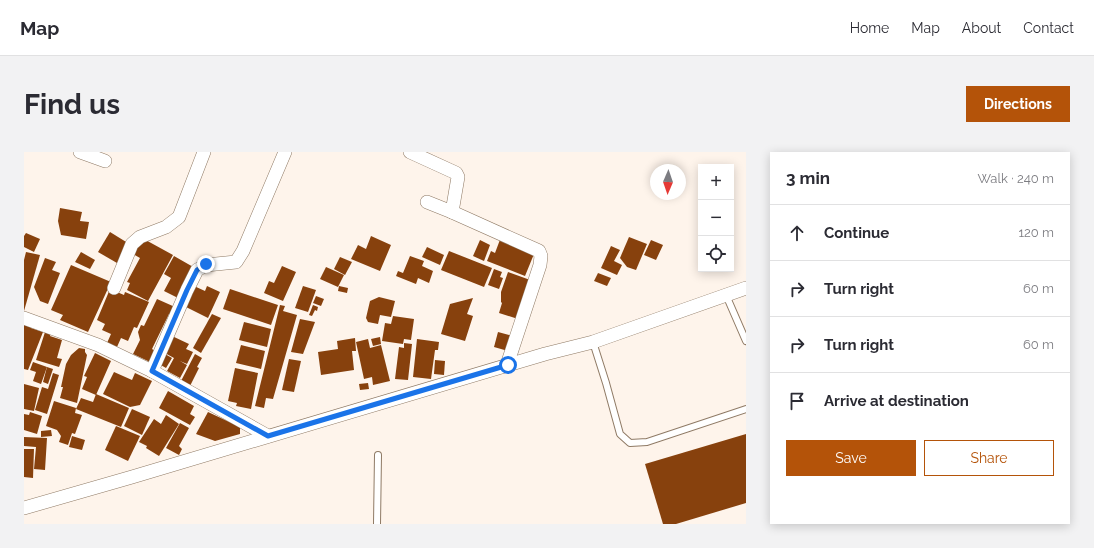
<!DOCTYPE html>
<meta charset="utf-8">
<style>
body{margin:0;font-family:Raleway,sans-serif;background:#f2f2f3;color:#2b2b33}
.controls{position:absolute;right:12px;top:12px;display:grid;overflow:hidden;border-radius:0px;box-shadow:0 2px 10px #0003}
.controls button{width:36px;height:36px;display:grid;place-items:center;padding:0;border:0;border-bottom:1px solid #e1e1e2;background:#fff;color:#2b2b33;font:20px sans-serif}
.compass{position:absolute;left:626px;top:12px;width:36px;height:36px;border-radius:50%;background:#fff;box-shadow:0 2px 10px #0003;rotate:182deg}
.stop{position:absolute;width:12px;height:12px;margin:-9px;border:3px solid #1a73e8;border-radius:50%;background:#fff}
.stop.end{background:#1a73e8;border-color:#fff;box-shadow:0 1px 4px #0008}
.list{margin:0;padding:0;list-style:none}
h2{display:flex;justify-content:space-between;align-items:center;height:52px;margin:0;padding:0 16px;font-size:17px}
h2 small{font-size:13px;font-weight:400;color:#7c7c81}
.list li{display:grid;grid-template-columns:26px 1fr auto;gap:12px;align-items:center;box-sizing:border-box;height:56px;padding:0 16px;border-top:1px solid #e1e1e2}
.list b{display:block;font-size:15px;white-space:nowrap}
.list em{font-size:13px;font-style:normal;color:#7c7c81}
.actions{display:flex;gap:8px;padding:12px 16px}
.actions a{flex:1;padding:9px 0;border:1px solid #b45309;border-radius:0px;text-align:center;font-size:14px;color:#b45309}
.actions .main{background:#b45309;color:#fff}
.icon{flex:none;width:22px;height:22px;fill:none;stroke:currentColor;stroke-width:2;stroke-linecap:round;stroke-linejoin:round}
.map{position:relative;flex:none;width:722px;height:372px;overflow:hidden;border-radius:0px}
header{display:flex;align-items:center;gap:24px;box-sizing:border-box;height:56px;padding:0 20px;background:#fff;border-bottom:1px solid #e1e1e2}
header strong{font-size:19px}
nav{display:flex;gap:22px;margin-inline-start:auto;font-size:14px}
.intro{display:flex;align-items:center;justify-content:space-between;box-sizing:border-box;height:96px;padding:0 24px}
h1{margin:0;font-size:28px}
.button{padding:10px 18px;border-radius:0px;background:#b45309;color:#fff;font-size:14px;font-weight:700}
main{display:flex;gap:24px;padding:0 24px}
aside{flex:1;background:#fff;border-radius:0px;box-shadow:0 2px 10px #0003}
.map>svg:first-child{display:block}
.building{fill:#87410d}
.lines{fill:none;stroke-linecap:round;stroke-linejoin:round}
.service-casing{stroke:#8f7a65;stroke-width:8}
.minor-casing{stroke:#8f7a65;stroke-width:14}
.service{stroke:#fff;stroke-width:6}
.minor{stroke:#fff;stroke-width:13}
.route{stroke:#1a73e8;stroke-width:5}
</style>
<header>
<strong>Map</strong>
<nav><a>Home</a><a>Map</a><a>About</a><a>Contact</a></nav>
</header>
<div class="intro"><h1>Find us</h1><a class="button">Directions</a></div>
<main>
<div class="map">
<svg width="722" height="372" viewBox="0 0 722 372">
<rect width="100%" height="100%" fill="#fef4eb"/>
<!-- building -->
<g class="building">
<polygon points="36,56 58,60 56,69 65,70 62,87 37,83 34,69"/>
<polygon points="86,80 107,93 93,111 74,100"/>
<polygon points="2,81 16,87 10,100 0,95 0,84"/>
<polygon points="347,84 367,93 356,119 327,107 334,93 342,97"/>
<polygon points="477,85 510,102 501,124 463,109 467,99 471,101"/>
<polygon points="605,85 623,92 612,118 603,115 596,106"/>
<polygon points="118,86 149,103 124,149 103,138 106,131 103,130 116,106 109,102"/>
<polygon points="456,88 466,93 460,109 449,104"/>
<polygon points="627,88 639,93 632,108 620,103"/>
<polygon points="587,94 596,98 590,109 598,113 593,123 577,116"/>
<polygon points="403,95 420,103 416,113 398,105"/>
<polygon points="425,99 468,116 460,135 417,118"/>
<polygon points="2,100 16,103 0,159 0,108"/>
<polygon points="57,100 71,108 66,117 51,110"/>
<polygon points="150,104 171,116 154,146 140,139 147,126 140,122"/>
<polygon points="386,104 400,109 398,114 409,119 405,131 394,126 392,132 372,124 374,119 379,121"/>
<polygon points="316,105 328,110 321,123 310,117"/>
<polygon points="21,106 32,110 28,118 36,121 24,152 16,149 10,135"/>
<polygon points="47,113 87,130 64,180 36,168 39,163 27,158"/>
<polygon points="258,114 272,120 259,149 240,141 245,129 250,131"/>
<polygon points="302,115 320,123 314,135 296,127"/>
<polygon points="470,117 478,120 476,125 479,126 475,137 464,133"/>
<polygon points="484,120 509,129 494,167 475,161 478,151 477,150 477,140"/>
<polygon points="574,121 587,126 583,134 570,129"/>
<polygon points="170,134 181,139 183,134 196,140 184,166 160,154"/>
<polygon points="279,134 292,138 284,160 271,156"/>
<polygon points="315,134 324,136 323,141 314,139"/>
<polygon points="86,137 100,143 101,140 125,150 113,176 110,175 104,189 97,186 93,195 83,191 87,182 78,178 81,172 73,168"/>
<polygon points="206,137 254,153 247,173 199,157"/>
<polygon points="292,144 300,147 297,154 289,151"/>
<polygon points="355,145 371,149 367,165 356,163 354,172 344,170 342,166 346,149"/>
<polygon points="449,146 443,162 449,164 441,189 417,182 426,152"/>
<polygon points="133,147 151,155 147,163 145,162 128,197 131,199 126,210 109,202 116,188 114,180 117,173 120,174"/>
<polygon points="256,153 261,154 259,159 273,163 249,247 242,246 240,256 231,254"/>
<polygon points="289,153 294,155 293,159 291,158 288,164 285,163"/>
<polygon points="188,162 197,166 177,201 169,196"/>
<polygon points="369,164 390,167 387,188 380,187 379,192 358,189 361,171 367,172"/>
<polygon points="276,167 291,170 279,202 267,200"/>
<polygon points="0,168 9,171 7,176 19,180 4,218 0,217"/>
<polygon points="220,170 247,177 243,195 215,188"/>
<polygon points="22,177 28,179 26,184 38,188 33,206 38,207 35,215 12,208"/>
<polygon points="474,180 489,184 484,199 470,195"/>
<polygon points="148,184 165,192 162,197 169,200 163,212 156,209 163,213 156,226 143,219 150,206 139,200"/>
<polygon points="356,185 357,192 349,194 347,187"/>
<polygon points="331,186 332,199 328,199 330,218 297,223 294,200 314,197 313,189"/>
<polygon points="344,187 346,196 357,193 366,229 349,233 348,225 340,227 332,190"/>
<polygon points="393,187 415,190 414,198 411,198 407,227 389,225"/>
<polygon points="380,191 388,192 384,228 371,227 375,195 380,196"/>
<polygon points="217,193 241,199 237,217 212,211"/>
<polygon points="55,196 61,197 61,200 63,203 53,251 36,246 39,235 37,235 42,212 47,203"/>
<polygon points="71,201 87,209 72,243 58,237 63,225 60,224"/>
<polygon points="141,202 148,206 142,216 135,212"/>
<polygon points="171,202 178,206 173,215 175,216 166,234 157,229"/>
<polygon points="265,207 277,209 270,240 258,238"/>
<polygon points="411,208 421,209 420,223 410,222"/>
<polygon points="9,210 23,215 17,232 9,229 12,220 6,218"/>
<polygon points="23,215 29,217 24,232 19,230"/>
<polygon points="211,216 234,221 227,257 212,254 213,251 204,249"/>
<polygon points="90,220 108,228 111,221 128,229 116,253 106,255 79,242"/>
<polygon points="29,221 35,223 23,262 11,258 18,235 24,237"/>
<polygon points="344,231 345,237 336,238 335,232"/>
<polygon points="0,232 15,236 10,259 0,257"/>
<polygon points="144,239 170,254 166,262 171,265 166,273 135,256"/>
<polygon points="72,242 105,256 97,275 52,257 57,246 69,250"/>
<polygon points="30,249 52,256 51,261 58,263 51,282 48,281 44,293 35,290 37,284 33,278 22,274"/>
<polygon points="108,257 126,265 118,283 100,274"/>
<polygon points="6,260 18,264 13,282 0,278 0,262 5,263"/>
<polygon points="184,260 216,275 216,282 191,289 172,282"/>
<polygon points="142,263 155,272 135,304 122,296 123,294 115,290 130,267 137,272"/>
<polygon points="156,271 165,276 155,294 158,297 155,303 142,296"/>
<polygon points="92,274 116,284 104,309 81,298"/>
<polygon points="27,278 28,284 17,285 17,279"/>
<polygon points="722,282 722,351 652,372 639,372 621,312"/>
<polygon points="48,284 61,288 58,298 45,295"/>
<polygon points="0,285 23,286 21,318 10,317 12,295 0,294"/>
<polygon points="0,297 10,297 9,326 0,325"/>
</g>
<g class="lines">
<defs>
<g id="service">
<polyline points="702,143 722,189"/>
<polyline points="569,190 582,231 596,282 606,291 623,290 722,257"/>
<polyline points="353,372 354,303"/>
</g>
<g id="minor">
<polyline points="56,0 81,9"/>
<polyline points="386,0 432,21 434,25 428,60"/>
<polyline points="403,50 428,60 515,99 517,104 516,113 483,213"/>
<polyline points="90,136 108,92 116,85 142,75 155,65 180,0"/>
<polyline points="0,166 74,193 128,219 244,284"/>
<polyline points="128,219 163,138 173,118 182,113 212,110 219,99 261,0"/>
<polyline points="0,356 108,325 521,202 569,190 722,136"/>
</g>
</defs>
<!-- service casing -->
<use href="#service" class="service-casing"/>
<!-- minor casing -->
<use href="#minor" class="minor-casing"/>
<!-- service -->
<use href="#service" class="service"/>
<!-- minor -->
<use href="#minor" class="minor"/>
</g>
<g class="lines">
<!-- route -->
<polyline class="route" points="182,112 173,118 163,138 128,219 244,284 484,213"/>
</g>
</svg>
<div class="controls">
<button>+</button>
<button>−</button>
<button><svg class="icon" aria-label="locate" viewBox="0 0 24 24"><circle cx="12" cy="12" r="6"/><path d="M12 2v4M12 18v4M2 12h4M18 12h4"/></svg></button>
</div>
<svg class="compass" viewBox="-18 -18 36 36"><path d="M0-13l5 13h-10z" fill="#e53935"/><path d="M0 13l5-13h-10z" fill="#7c7c81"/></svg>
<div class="stop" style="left:484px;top:213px"></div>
<div class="stop end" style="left:182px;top:112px"></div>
</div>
<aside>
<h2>3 min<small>Walk · 240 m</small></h2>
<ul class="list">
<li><svg class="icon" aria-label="ahead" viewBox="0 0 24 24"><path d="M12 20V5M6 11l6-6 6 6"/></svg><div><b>Continue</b></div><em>120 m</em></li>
<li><svg class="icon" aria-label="right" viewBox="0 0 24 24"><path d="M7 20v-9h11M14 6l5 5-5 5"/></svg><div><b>Turn right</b></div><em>60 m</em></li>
<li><svg class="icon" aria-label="right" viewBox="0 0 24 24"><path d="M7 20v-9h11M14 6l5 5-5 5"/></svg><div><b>Turn right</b></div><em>60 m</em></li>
<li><svg class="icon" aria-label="arrive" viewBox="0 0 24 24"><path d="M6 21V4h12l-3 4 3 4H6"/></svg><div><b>Arrive at destination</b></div></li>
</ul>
<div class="actions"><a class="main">Save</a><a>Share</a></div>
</aside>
</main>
